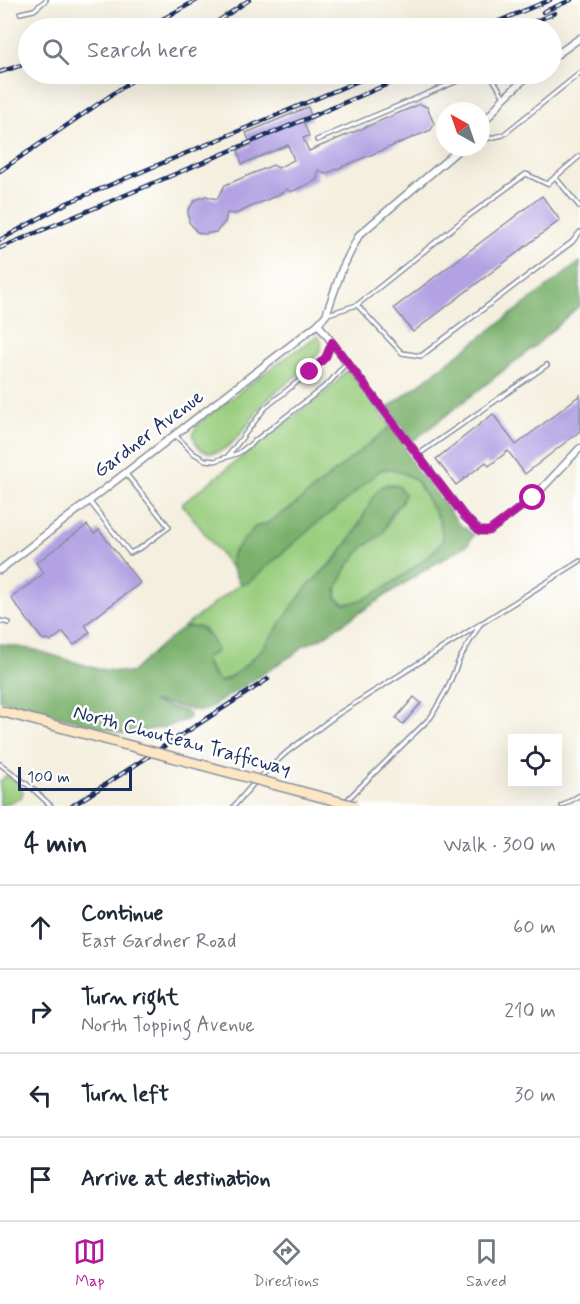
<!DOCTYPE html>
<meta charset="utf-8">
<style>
body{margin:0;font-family:Mynerve,sans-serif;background:#f6f6f7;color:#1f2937}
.controls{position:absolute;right:18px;bottom:18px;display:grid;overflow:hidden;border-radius:0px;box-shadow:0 6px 24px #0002}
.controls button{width:54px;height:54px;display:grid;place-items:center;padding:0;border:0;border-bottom:2px solid #e0e1e3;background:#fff;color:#1f2937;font:30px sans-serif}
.compass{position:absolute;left:436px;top:102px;width:54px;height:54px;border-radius:50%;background:#fff;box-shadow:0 6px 24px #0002;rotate:320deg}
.scale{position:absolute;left:18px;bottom:15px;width:114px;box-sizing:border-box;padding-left:6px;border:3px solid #1b2f5e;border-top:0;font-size:16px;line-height:21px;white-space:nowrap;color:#1b2f5e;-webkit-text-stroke:4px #fff;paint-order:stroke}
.stop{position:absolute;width:18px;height:18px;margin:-14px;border:4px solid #b5179e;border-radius:50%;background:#fff}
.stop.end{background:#b5179e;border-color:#fff;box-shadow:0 2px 6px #0008}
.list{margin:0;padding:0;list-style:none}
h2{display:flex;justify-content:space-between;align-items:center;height:78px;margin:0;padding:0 24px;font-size:26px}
h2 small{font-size:20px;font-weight:400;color:#747a83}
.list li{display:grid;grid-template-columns:39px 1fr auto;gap:18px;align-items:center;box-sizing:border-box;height:84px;padding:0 24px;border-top:2px solid #e0e1e3}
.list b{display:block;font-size:22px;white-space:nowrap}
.list p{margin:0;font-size:20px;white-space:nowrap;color:#747a83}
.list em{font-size:20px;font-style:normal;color:#747a83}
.icon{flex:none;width:33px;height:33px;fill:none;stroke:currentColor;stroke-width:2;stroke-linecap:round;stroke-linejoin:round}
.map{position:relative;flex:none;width:580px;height:806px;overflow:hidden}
.search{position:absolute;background:#fff;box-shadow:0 6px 24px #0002;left:18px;right:18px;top:18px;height:66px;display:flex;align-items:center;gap:15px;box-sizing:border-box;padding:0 21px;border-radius:33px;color:#747a83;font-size:22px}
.sheet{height:414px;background:#fff}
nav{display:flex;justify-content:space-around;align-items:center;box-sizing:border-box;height:84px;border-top:2px solid #e0e1e3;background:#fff;font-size:16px;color:#747a83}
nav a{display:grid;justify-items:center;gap:3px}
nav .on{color:#b5179e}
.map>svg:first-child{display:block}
.green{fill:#99cd7d;stroke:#5a7e6e;stroke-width:1.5}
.forest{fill:#7ab06c;stroke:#4a7065;stroke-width:1.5}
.building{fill:#b2a2e3}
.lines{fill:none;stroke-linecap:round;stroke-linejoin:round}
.service-casing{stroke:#888f9e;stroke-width:6}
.minor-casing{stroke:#888f9e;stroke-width:9}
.service{stroke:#fff;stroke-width:3}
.minor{stroke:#fff;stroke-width:6}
.rail-casing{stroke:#1b2f5e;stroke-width:4.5}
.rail{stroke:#fff;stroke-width:2;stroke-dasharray:7;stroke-linecap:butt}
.secondary-bridge-casing{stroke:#888f9e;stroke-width:12;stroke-linecap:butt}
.secondary-bridge{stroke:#fce6c4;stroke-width:9}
.route{stroke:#b5179e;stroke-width:8}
.labels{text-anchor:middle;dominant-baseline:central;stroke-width:5;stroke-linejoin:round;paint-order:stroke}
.street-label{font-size:20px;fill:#1b2f5e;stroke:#fff}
</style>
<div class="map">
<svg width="580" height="806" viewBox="0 0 580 806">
<rect width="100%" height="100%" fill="#fff"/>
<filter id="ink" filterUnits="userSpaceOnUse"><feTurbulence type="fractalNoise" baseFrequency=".0167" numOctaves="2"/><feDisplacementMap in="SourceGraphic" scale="12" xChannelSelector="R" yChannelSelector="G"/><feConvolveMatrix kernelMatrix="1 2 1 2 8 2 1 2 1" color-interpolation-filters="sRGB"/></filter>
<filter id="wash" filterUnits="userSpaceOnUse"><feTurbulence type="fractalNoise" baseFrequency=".008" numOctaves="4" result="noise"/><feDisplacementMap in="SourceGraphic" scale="24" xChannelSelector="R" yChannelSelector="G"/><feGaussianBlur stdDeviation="1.35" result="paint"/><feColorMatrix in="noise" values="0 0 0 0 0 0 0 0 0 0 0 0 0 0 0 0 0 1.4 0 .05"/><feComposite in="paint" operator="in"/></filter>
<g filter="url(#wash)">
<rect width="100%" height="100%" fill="#f4efde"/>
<!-- green -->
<g class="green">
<path d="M317 336C322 340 323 346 319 352 306 372 285 383 268 399 253 413 231 459 207 452 199 450 195 443 193 435L197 424 264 373Z"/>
<polygon points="348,369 391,426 292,507 266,524 255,527 231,557 232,569 182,504 334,385"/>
<path d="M389 469 410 475 416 480C424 492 445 523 443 538 440 553 369 601 354 603 346 605 342 602 337 598 333 582 354 557 365 546 370 542 376 539 380 535 390 525 390 512 401 504L398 486 388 484 376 493 353 535 336 558 308 586 269 642 239 672 219 682 206 662V655H212L217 650 204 629 184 627 240 584 248 583 317 523 342 504 380 470Z"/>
<polygon points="6,776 10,776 19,784 23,792 21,798 0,806 0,781"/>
</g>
<!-- forest -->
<g class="forest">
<polygon points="580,262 580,305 535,346 413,441 388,408"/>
<path d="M391 426C395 433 402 440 405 447 409 458 415 473 426 480L458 523 474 535 467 545 423 571 321 638 303 646 296 653 206 710C194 714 167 701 151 702L187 712 189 715 188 719 166 727 125 734 0 700V644L35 650 98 669 131 673 160 646 184 627H200L211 638 217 650 212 655 206 656C205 666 213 677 221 682 262 662 279 621 307 587 316 577 328 568 337 558 342 551 348 542 353 535 365 520 368 496 384 485L398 486 405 494 401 504 393 510 383 533 364 547 348 565 336 591V598L345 604C368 603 431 560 443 540L440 521 416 480 401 472 389 469 380 470 342 504 317 523 248 583 240 584C235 574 227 564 233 552L255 527 266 524 292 507Z"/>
</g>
<g id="blocks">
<!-- building -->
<g class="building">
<polygon points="420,104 427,107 434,124 431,130 325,174 318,170 317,180 291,192 287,189 284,192 235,214 227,213 225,222 216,232 203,234 197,232 189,222 188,210 195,200 206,196 217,199 225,185 273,165 278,168 294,160 288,145 242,164 238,151 251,145 246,133 308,107 312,119 304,123 309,136 303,138 309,151"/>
<polygon points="542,196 560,220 413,332 394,308"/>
<polygon points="580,395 580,431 525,474 508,451 489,466 486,462 456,485 436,459 493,414 516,445"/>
<polygon points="87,525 94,534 99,530 140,583 85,625 90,632 74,645 63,632 51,641 42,639 11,598 44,573 36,563"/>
<polygon points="414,697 421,703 403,724 396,718"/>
</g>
</g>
</g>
<g filter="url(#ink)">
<use href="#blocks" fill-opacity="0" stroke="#888f9e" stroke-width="1.5"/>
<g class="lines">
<defs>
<g id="service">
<polyline points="20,13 34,10 46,0"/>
<polyline points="490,74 504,97"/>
<polyline points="317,140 474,74"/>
<polyline points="481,140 503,135 580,73"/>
<polyline points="555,177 580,207"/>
<polyline points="357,305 402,353 421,356 572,242 580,232"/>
<polyline points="328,314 357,305 463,220 526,174 547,184 580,156"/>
<polyline points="176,436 193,453 205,460 215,461 239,453 329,383 347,362"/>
<polyline points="419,454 547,365"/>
<polyline points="228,456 265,408 322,362 331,343"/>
<polyline points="90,502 130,553 142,547 169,527 126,474"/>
<polyline points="0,621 9,623"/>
<polyline points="0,764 33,789 51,806"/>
<polyline points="259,778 287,752 338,714 580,561"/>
<polyline points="347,800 431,717 447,689 460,658 481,623"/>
<polyline points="234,806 255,782"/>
<polyline points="562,806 580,795"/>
</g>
<g id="minor">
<polyline points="552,58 580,38"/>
<polyline points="481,126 503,99 530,74"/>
<polyline points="318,324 464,516 480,531 489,531 533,498 580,448"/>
<polyline points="0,570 318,324 326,315 342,269 359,235 462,147"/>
</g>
</defs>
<!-- service casing -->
<use href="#service" class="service-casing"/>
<!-- minor casing -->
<use href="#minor" class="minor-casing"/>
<!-- service -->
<use href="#service" class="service"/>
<!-- minor -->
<use href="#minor" class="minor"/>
<defs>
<g id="rail">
<polyline points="543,12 571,0"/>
<polyline points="139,28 161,20 197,0"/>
<polyline points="208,28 249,0"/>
<polyline points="482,28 550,0"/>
<polyline points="519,28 555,13"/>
<polyline points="0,72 28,63"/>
<polyline points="0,171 142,74"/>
<polyline points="0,240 67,203 375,74"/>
<polyline points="0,248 412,74"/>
<polyline points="72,806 268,679"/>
</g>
</defs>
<!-- rail casing -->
<use href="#rail" class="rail-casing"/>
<!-- rail -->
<use href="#rail" class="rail"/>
<defs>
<polyline id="secondary-bridge" points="0,711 355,806"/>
</defs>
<!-- secondary-bridge casing -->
<use href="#secondary-bridge" class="secondary-bridge-casing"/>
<!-- secondary-bridge -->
<use href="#secondary-bridge" class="secondary-bridge"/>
</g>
</g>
<g class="lines" filter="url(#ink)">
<!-- route -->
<polyline class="route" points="310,372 326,357 332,342 464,516 480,531 489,531 533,498"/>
</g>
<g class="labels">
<!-- street labels -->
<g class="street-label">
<text transform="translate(149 434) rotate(-37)">Gardner Avenue</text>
<text transform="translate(182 741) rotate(15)">North Chouteau Trafficway</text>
</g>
</g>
</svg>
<div class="controls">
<button><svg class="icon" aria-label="locate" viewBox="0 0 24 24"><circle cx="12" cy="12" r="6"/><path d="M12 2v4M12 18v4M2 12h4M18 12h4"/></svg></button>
</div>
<svg class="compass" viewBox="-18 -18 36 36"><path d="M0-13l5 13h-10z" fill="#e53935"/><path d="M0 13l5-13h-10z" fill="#747a83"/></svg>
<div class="scale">100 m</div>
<div class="stop" style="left:533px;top:498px"></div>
<div class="stop end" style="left:310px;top:372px"></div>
<div class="search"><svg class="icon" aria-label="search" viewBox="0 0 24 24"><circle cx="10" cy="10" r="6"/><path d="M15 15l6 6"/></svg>Search here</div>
</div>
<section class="sheet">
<h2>4 min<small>Walk · 300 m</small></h2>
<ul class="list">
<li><svg class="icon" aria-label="ahead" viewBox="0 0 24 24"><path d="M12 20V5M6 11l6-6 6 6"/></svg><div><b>Continue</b><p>East Gardner Road</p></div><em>60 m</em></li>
<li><svg class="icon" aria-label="right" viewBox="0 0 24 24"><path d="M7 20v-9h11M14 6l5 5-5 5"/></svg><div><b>Turn right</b><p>North Topping Avenue</p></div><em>210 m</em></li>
<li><svg class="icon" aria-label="left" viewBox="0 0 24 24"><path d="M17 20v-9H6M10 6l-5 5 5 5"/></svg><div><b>Turn left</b></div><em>30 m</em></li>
<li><svg class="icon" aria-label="arrive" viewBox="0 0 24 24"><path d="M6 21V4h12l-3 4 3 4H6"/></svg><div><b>Arrive at destination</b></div></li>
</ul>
</section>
<nav>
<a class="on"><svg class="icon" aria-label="map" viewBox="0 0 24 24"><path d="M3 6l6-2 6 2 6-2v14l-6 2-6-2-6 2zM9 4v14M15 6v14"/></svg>Map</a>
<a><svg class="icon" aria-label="directions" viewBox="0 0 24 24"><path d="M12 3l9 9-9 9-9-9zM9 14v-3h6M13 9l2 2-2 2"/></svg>Directions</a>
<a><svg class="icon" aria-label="saved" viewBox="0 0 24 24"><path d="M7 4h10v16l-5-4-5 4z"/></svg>Saved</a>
</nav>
